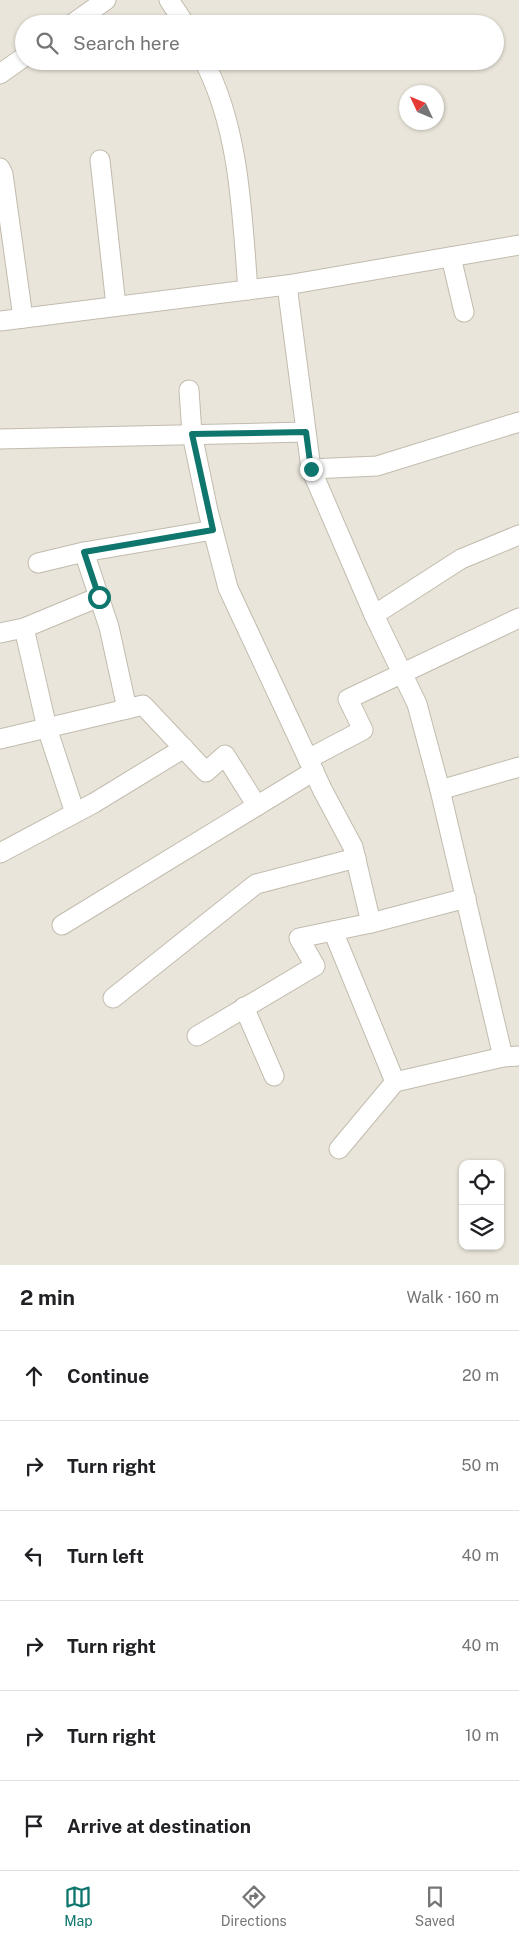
<!DOCTYPE html>
<meta charset="utf-8">
<style>
body{margin:0;font-family:"Public Sans",sans-serif;background:#f6f6f6;color:#202124}
.controls{position:absolute;right:15px;bottom:15px;display:grid;overflow:hidden;border-radius:10px;box-shadow:0 1px 4px #0004}
.controls button{width:45px;height:45px;display:grid;place-items:center;padding:0;border:0;border-bottom:1px solid #e0e0e0;background:#fff;color:#202124;font:25px sans-serif}
.compass{position:absolute;left:399px;top:85px;width:45px;height:45px;border-radius:50%;background:#fff;box-shadow:0 1px 4px #0004;rotate:314deg}
.stop{position:absolute;width:15px;height:15px;margin:-11px;border:4px solid #0f766e;border-radius:50%;background:#fff}
.stop.end{background:#0f766e;border-color:#fff;box-shadow:0 1px 5px #0008}
.list{margin:0;padding:0;list-style:none}
h2{display:flex;justify-content:space-between;align-items:center;height:65px;margin:0;padding:0 20px;font-size:21px}
h2 small{font-size:16px;font-weight:400;color:#757577}
.list li{display:grid;grid-template-columns:32px 1fr auto;gap:15px;align-items:center;box-sizing:border-box;height:90px;padding:0 20px;border-top:1px solid #e0e0e0}
.list b{display:block;font-size:19px;white-space:nowrap}
.list em{font-size:16px;font-style:normal;color:#757577}
.icon{flex:none;width:28px;height:28px;fill:none;stroke:currentColor;stroke-width:2;stroke-linecap:round;stroke-linejoin:round}
.map{position:relative;flex:none;width:519px;height:1265px;overflow:hidden}
.search{position:absolute;background:#fff;box-shadow:0 1px 4px #0004;left:15px;right:15px;top:15px;height:55px;display:flex;align-items:center;gap:12px;box-sizing:border-box;padding:0 18px;border-radius:28px;color:#757577;font-size:19px}
.sheet{height:605px;background:#fff}
nav{display:flex;justify-content:space-around;align-items:center;box-sizing:border-box;height:70px;border-top:1px solid #e0e0e0;background:#fff;font-size:14px;color:#757577}
nav a{display:grid;justify-items:center;gap:2px}
nav .on{color:#0f766e}
.map>svg:first-child{display:block}
.residential{fill:#eae5da;fill-rule:evenodd}
.lines{fill:none;stroke-linecap:round;stroke-linejoin:round}
.minor-casing{stroke:#c2bbae;stroke-width:21}
.minor{stroke:#fff;stroke-width:19}
.route{stroke:#0f766e;stroke-width:6}
</style>
<div class="map">
<svg width="519" height="1265" viewBox="0 0 519 1265">
<rect width="100%" height="100%" fill="#f6f3ec"/>
<!-- residential -->
<path class="residential" d="M0 0H519V1265H0ZM24 24H495V61H24ZM406 92H436V122H406ZM463 1164H500V1246H463Z"/>
<g class="lines">
<defs>
<g id="minor">
<polyline points="169,0 185,24"/>
<polyline points="72,24 106,0"/>
<path d="M204 61C240 130 242 215 248 290"/>
<polyline points="0,74 24,57"/>
<polyline points="100,160 116,306"/>
<polyline points="0,168 3,174 23,318"/>
<polyline points="451,257 464,312"/>
<polyline points="287,285 311,469 374,615 417,704 440,790 503,1057"/>
<polyline points="0,321 287,285 519,245"/>
<polyline points="189,390 192,434 208,511 228,588 323,791 353,847 371,923"/>
<polyline points="0,439 306,432"/>
<polyline points="311,469 377,466 519,422"/>
<polyline points="84,552 109,627 127,709 143,705 206,772 225,755 257,806"/>
<polyline points="38,563 84,552 213,530"/>
<polyline points="374,615 461,559 519,535"/>
<polyline points="24,628 47,728 75,813"/>
<polyline points="0,633 24,628 99,597"/>
<polyline points="0,739 127,709"/>
<polyline points="308,759 363,730 348,699 519,618"/>
<polyline points="440,790 519,767"/>
<polyline points="0,853 94,803 184,748"/>
<polyline points="62,925 314,771"/>
<polyline points="333,931 395,1082"/>
<polyline points="113,998 256,884 356,858"/>
<polyline points="244,1007 274,1076"/>
<polyline points="197,1036 315,966 299,938 371,923 466,898"/>
<polyline points="339,1149 395,1082 503,1057 519,1056"/>
</g>
</defs>
<!-- minor casing -->
<use href="#minor" class="minor-casing"/>
<!-- minor -->
<use href="#minor" class="minor"/>
</g>
<g class="lines">
<!-- route -->
<polyline class="route" points="99,597 84,552 213,530 192,434 306,432 311,469"/>
</g>
</svg>
<div class="controls">
<button><svg class="icon" aria-label="locate" viewBox="0 0 24 24"><circle cx="12" cy="12" r="6"/><path d="M12 2v4M12 18v4M2 12h4M18 12h4"/></svg></button>
<button><svg class="icon" aria-label="layers" viewBox="0 0 24 24"><path d="M12 4l9 5-9 5-9-5zM3 14l9 5 9-5"/></svg></button>
</div>
<svg class="compass" viewBox="-18 -18 36 36"><path d="M0-13l5 13h-10z" fill="#e53935"/><path d="M0 13l5-13h-10z" fill="#757577"/></svg>
<div class="stop" style="left:99px;top:597px"></div>
<div class="stop end" style="left:311px;top:469px"></div>
<div class="search"><svg class="icon" aria-label="search" viewBox="0 0 24 24"><circle cx="10" cy="10" r="6"/><path d="M15 15l6 6"/></svg>Search here</div>
</div>
<section class="sheet">
<h2>2 min<small>Walk · 160 m</small></h2>
<ul class="list">
<li><svg class="icon" aria-label="ahead" viewBox="0 0 24 24"><path d="M12 20V5M6 11l6-6 6 6"/></svg><div><b>Continue</b></div><em>20 m</em></li>
<li><svg class="icon" aria-label="right" viewBox="0 0 24 24"><path d="M7 20v-9h11M14 6l5 5-5 5"/></svg><div><b>Turn right</b></div><em>50 m</em></li>
<li><svg class="icon" aria-label="left" viewBox="0 0 24 24"><path d="M17 20v-9H6M10 6l-5 5 5 5"/></svg><div><b>Turn left</b></div><em>40 m</em></li>
<li><svg class="icon" aria-label="right" viewBox="0 0 24 24"><path d="M7 20v-9h11M14 6l5 5-5 5"/></svg><div><b>Turn right</b></div><em>40 m</em></li>
<li><svg class="icon" aria-label="right" viewBox="0 0 24 24"><path d="M7 20v-9h11M14 6l5 5-5 5"/></svg><div><b>Turn right</b></div><em>10 m</em></li>
<li><svg class="icon" aria-label="arrive" viewBox="0 0 24 24"><path d="M6 21V4h12l-3 4 3 4H6"/></svg><div><b>Arrive at destination</b></div></li>
</ul>
</section>
<nav>
<a class="on"><svg class="icon" aria-label="map" viewBox="0 0 24 24"><path d="M3 6l6-2 6 2 6-2v14l-6 2-6-2-6 2zM9 4v14M15 6v14"/></svg>Map</a>
<a><svg class="icon" aria-label="directions" viewBox="0 0 24 24"><path d="M12 3l9 9-9 9-9-9zM9 14v-3h6M13 9l2 2-2 2"/></svg>Directions</a>
<a><svg class="icon" aria-label="saved" viewBox="0 0 24 24"><path d="M7 4h10v16l-5-4-5 4z"/></svg>Saved</a>
</nav>
